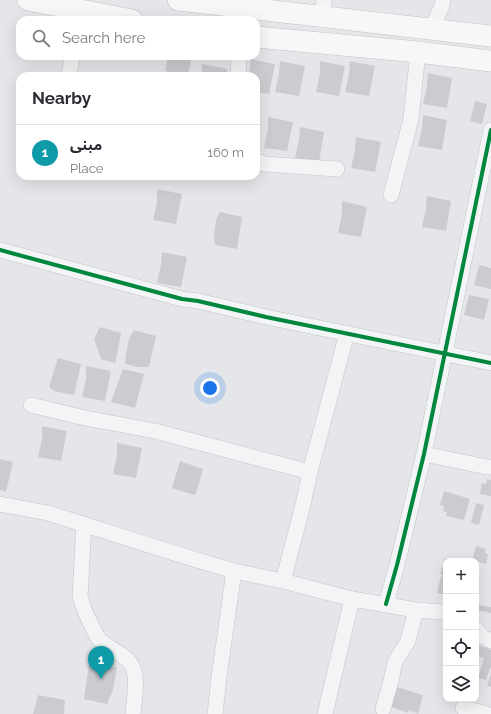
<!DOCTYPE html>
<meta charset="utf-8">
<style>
body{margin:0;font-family:Raleway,"Noto Sans Arabic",sans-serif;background:#f7f7f7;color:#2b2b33}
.controls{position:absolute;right:12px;bottom:12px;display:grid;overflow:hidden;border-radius:8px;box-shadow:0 4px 16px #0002}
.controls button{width:36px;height:36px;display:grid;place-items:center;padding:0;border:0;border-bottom:1px solid #e1e1e2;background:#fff;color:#2b2b33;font:20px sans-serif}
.you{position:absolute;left:210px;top:388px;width:14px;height:14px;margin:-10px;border:3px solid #fff;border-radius:50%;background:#1a73e8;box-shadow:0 0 0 6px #1a73e833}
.badge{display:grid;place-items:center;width:26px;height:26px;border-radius:50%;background:#1a73e8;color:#fff;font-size:13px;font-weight:700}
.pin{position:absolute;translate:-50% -33px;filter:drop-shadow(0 1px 2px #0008)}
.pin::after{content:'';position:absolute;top:21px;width:14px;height:12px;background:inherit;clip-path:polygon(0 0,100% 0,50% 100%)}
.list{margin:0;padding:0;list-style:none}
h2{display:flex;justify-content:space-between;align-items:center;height:52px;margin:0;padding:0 16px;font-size:17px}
h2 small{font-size:13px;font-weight:400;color:#7c7c81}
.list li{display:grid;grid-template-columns:26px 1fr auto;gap:12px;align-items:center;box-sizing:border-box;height:56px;padding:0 16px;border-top:1px solid #e1e1e2}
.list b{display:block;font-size:15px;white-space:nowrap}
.list p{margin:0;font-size:13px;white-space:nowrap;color:#7c7c81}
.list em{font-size:13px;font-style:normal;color:#7c7c81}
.icon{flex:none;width:22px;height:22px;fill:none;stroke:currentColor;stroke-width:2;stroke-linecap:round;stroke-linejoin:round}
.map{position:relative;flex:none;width:491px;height:714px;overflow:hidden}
.search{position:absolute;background:#fff;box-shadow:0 4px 16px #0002;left:16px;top:16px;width:244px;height:44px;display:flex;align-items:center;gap:10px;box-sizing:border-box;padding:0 14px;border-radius:12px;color:#7c7c81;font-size:15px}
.panel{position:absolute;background:#fff;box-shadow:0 4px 16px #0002;left:16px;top:72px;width:244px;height:108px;border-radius:12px}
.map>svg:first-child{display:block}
.building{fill:#cbccd0}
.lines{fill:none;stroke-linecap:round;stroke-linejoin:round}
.minor-casing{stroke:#c3c4c7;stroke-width:16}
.secondary-casing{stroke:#c3c4c7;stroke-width:22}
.minor{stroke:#f3f4f6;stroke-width:15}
.secondary{stroke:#f7f7f7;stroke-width:21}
.cycleway-casing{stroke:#f2f4f8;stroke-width:6}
.cycleway{stroke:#00873e;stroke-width:4}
</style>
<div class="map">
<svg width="491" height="714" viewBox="0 0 491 714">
<rect width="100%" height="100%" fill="#e5e6e9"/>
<!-- building -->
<g class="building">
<polygon points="168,56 192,56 188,75 165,71"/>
<polygon points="251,59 275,64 269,94 256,92 256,76 249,76"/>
<polygon points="280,61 305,66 299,96 275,92 279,74"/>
<polygon points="320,61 345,66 339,96 316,92 320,73"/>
<polygon points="350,61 375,66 369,96 345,92 349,74"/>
<polygon points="202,64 227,69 226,76 202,76"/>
<polygon points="428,73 452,78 447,108 423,104 427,86"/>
<polygon points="475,101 487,104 482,124 470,121"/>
<polygon points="423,115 447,120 442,150 418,146 422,128"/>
<polygon points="268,117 293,122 287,151 264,148 268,129"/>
<polygon points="300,127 324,132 319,162 295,158 299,140"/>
<polygon points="356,137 381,142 375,172 351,168 355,150"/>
<polygon points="157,189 182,194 176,224 153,220 157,202"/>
<polygon points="427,196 451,201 446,231 422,227 426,209"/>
<polygon points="342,201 367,207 361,237 338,233 342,214"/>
<polygon points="220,212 242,217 237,249 215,245 214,236 216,220"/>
<polygon points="162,252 187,257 181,287 157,283 161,264"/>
<polygon points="479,265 491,268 491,289 474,285"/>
<polygon points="469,295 489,299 484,320 464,315"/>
<polygon points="100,327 121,333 117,355 115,363 101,359 94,339"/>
<polygon points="134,330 156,336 149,367 138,367 125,364 126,354 129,339"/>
<polygon points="58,358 81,364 74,395 54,391 49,387"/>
<polygon points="86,366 111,371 105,401 82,397 86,379"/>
<polygon points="123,369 144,374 135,408 111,402"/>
<polygon points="42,426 67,431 61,461 38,457 42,439"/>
<polygon points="117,443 142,448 136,478 113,474 117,456"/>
<polygon points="0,459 13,462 6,492 0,490"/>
<polygon points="180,461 203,469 198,487 195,495 172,488"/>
<polygon points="487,479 491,480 491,496 480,494 482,483 486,484"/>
<polygon points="444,491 470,499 464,520 446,516 447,512 443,511 444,506 440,505"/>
<polygon points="476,503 484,505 479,525 471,523"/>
<polygon points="476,546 486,549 485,553 488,554 486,564 472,560"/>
<polygon points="445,559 451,561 446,561 446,576 440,574"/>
<polygon points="441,576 446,578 446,595 437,593"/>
<polygon points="478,605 491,607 491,613 477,610"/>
<polygon points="477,645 491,650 491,666 486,680 478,678 484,658 476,656"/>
<polygon points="89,665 117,667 113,690 107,704 84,699"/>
<polygon points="491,674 491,687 487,686"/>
<polygon points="397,687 423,695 418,714 409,710 408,713 391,707"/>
<polygon points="38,695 65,700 64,714 33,714"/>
</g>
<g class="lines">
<defs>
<g id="minor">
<polyline points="322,16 324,0"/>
<polyline points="431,29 442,6 443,0"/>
<polyline points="68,76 70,70 72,56"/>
<polyline points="238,76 239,56"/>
<polyline points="256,160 264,164 337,169"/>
<polyline points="391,195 411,119 418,52"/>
<polyline points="0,250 182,299 198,301 266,317 491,363"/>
<polyline points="31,405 85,418 155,431 310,472"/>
<polyline points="424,454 487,467 491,467"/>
<polyline points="0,504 48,513 174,553 234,571 283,581 352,599 416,610 442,612 446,613"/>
<path d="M84 524 80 596C83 608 88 619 94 630 95 633 97 636 98 638 108 650 127 653 133 668 138 678 134 702 133 714"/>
<polyline points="283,581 303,505 310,472 347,333"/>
<polyline points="386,604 397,565 424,454 491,130"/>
<polyline points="476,629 482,636 491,641"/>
<polyline points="463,708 487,714"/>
<polyline points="383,709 392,677 394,666 396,660 408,641 416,610"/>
<polyline points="215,714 219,677 234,571"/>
<polyline points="325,714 352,599"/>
</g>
<g id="secondary">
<polyline points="28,0 132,20"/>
<polyline points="178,0 491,36"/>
<polyline points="256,37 418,52 491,61"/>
</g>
</defs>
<!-- minor casing -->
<use href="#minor" class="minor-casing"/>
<!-- secondary casing -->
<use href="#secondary" class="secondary-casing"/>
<!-- minor -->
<use href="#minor" class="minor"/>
<!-- secondary -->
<use href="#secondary" class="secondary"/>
<defs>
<g id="cycleway">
<polyline points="0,250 182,299 198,301 266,317 491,363"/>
<polyline points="386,604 397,565 424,454 491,130"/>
</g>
</defs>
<!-- cycleway casing -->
<use href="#cycleway" class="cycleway-casing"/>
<!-- cycleway -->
<use href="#cycleway" class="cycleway"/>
</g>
</svg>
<div class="controls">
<button>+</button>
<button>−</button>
<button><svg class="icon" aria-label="locate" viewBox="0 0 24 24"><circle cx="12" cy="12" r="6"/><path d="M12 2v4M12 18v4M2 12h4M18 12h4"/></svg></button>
<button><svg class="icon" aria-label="layers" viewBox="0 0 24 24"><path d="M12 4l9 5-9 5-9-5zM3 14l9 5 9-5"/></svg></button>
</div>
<div class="you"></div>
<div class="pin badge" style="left:101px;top:679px;background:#0f9aa8">1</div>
<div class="search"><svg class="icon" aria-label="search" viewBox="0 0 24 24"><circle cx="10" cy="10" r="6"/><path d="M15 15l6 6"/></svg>Search here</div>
<section class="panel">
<h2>Nearby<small></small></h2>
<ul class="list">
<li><span class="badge" style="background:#0f9aa8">1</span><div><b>مبنى</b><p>Place</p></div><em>160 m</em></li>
</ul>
</section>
</div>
